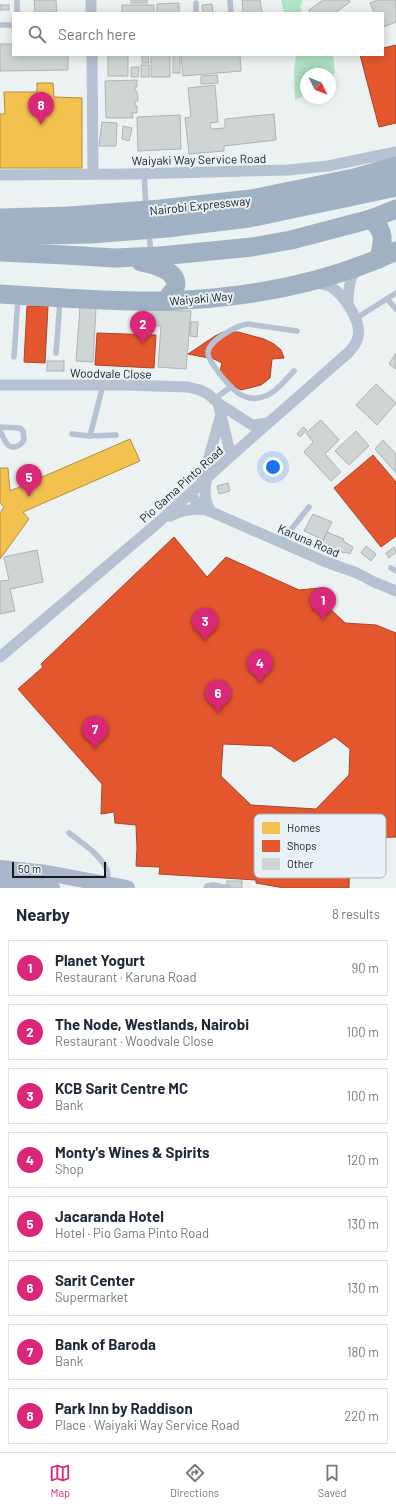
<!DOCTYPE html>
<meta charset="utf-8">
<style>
body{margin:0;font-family:Barlow,sans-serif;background:#f6f6f7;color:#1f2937}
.compass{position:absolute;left:300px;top:68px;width:36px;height:36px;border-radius:50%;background:#fff;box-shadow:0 2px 10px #0003;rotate:132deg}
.scale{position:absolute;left:12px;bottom:10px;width:94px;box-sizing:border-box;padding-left:4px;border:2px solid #181c1d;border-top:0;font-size:11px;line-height:14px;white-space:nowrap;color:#181c1d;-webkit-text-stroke:3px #e8f2f6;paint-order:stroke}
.you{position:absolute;left:273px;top:467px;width:14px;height:14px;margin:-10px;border:3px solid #fff;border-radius:50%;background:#1a73e8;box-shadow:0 0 0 6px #1a73e833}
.badge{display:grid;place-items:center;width:26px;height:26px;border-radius:50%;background:#db2777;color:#fff;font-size:13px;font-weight:700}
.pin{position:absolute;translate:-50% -33px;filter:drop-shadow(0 1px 2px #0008)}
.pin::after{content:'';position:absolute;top:21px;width:14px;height:12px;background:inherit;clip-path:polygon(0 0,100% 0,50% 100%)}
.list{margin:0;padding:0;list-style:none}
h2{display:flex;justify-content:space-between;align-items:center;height:52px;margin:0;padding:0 16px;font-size:17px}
h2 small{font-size:13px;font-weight:400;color:#747a83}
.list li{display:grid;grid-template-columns:26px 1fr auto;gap:12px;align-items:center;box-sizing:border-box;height:56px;margin:0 8px 8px;padding:0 8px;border:1px solid #e0e1e3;border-radius:0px}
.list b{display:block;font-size:15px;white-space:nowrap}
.list p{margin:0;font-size:13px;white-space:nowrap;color:#747a83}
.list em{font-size:13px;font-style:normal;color:#747a83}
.icon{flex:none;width:22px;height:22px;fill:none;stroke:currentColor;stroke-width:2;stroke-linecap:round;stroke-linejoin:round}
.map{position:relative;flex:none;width:396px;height:888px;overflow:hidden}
.search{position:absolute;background:#fff;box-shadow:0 2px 10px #0003;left:12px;right:12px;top:12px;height:44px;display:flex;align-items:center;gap:10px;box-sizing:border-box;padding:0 14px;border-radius:0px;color:#747a83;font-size:15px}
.sheet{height:564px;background:#fff}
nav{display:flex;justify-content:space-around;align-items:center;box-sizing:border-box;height:56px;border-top:1px solid #e0e1e3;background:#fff;font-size:11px;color:#747a83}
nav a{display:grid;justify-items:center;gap:2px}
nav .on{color:#db2777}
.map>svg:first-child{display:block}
.green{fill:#b0e4c7}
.homes{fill:#f2c14e;stroke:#b1903f}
.shops{fill:#e4572e;stroke:#a74529;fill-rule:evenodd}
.building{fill:#cfd4d4;stroke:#afb3b3}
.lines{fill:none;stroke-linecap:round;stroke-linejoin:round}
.service{stroke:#b6c1d1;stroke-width:5.5}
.minor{stroke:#b6c1d1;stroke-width:11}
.secondary{stroke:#aab7ca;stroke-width:16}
.trunk{stroke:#a1b1c4;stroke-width:19}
.motorway{stroke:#a2b2c5;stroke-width:21}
.labels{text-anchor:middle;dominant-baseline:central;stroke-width:4;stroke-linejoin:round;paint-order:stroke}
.street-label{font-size:12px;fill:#181c1d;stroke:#e8f2f6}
.key{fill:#e8f2f6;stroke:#aab2b5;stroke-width:1}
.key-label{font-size:11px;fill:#181c1d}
</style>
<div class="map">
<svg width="396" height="888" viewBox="0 0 396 888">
<rect width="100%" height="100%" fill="#ecf1f2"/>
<!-- green -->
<g class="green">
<polygon points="281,0 303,0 300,7 302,13 284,13"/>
<polygon points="296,55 333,55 335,73 330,78 330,74 306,74 306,95 295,100 294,70"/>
</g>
<!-- homes -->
<g class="homes">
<polygon points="37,83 53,83 54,97 82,98 82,168 0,168 0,114 5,114 4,92 37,92"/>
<polygon points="130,439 140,461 23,512 29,519 0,559 0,513 4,507 0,503 0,468 8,468 10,491"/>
</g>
<!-- shops -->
<g class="shops">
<polygon points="396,45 396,123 379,127 360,55 383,55 383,48"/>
<polygon points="27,306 48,306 45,363 24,362"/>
<polygon points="223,332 238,332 264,339 274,344 281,350 284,358 272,359 270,378 261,385 241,390 233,386 220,371 222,363 214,359 188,354 215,336"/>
<polygon points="97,333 156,335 154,368 95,365"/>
<polygon points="373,455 396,482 396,536 381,547 334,488"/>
<path d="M174 537 207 577 226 557 299 590 320 588 321 600 345 623 376 625 396 633V837L366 838V826H350L349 888H284L256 883V880L159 874 160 867 136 866 137 848 136 825 115 823 114 812 101 814 102 784 18 689 43 667 41 664ZM335 737 350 749 349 775 316 809 251 805 221 776 223 744 271 746 294 762Z"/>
</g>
<!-- building -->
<g class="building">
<polygon points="34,0 56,0 57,12 35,13"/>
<rect x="131" y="0" width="16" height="3"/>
<polygon points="242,0 260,0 262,13 243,13"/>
<polygon points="323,0 349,0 350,2 335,13 310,13 309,10"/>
<polygon points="378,0 396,0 396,22 383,27 383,13 374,13 370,3"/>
<polygon points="179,3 179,13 157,13 157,4"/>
<polygon points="212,4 213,13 203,13 202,5"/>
<rect x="0" y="5" width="9" height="5"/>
<rect x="122" y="5" width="32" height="8"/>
<polygon points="0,44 13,44 13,55 68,55 68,70 0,71"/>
<rect x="108" y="55" width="20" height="21"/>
<polygon points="142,55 148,55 149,63 142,63"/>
<rect x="151" y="55" width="19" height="22"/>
<rect x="173" y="55" width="7" height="18"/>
<polygon points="181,55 240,55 241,71 183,76"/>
<rect x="141" y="65" width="8" height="12"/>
<polygon points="131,67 139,67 138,77 131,77"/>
<polygon points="217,75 218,83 201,84 201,76"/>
<polygon points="137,80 137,87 135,87 135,91 137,91 138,101 135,101 135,106 137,106 137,113 132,113 133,118 106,118 105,81"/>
<polygon points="215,85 218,122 210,123 211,129 225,128 225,119 274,114 276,140 224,146 224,151 189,154 185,118 191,117 188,88"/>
<polygon points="180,115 181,149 138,151 137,117"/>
<polygon points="102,122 117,123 116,146 99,146"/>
<polygon points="123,126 132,128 129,141 122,139"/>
<polygon points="80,307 96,308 93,362 76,361"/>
<polygon points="138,310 191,311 186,369 158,367 161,326 137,325"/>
<polygon points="191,322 198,322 197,337 190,336"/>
<polygon points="396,353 396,369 389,364"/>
<rect x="47" y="361" width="17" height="10"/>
<polygon points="376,384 396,403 377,425 356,405"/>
<polygon points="321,420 339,440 325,454 341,472 331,481 304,452 313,442 306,433"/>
<polygon points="303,427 307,430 300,437 297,434"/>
<polygon points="356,431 369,446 349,465 335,451"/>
<polygon points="383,440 396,454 396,473 375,449"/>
<polygon points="228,483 230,491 219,494 217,486"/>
<polygon points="313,514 332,522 323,540 304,531"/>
<polygon points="327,532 344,539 343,541 353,547 350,554 345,552 344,553 322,543"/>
<polygon points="366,546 376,554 371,561 361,553"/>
<polygon points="394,547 396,552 389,558 386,553"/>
<polygon points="37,550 43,582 10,589 15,611 0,614 0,581 9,580 4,557"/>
<rect x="227" y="881" width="15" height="7"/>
</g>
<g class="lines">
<!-- service -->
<g class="service">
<polyline points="230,0 231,13"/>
<polyline points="196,3 196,13"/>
<polyline points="17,13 17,0"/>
<polyline points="0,25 13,25"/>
<polyline points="144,173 146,207"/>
<polyline points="149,231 151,255"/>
<polyline points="387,299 396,309"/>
<polyline points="355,319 396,293"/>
<polyline points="56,353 60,300"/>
<polyline points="14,357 18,298"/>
<path d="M294 371C284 381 274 396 258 398 251 399 244 397 238 393 230 387 209 363 208 354 207 341 236 326 247 324L297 331"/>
<polyline points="214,399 231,387"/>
<path d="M0 427 20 428 23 431 24 439C22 445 14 450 8 445 5 442 2 435 0 431"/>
<polyline points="72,434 90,436 103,385"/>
<polyline points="90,436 116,435"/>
<polyline points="281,542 309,507"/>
<polyline points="391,568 396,571"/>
<path d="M69 833C82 843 100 854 107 870 108 874 108 879 109 882"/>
<polyline points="206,888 207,886 213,885 230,888"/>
</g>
<!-- minor -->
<g class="minor">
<polyline points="91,0 91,13"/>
<polyline points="92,55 93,174"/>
<polyline points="0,175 132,174 288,170 328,166 396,152"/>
<path d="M348 304C348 292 349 275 359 267"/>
<polyline points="0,385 124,385 188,387 200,390 208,394 218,403 231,456"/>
<polyline points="218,403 252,425 268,423"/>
<path d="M207 477C204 491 204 500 211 512"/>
<polyline points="202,482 220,418"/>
<polyline points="190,494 197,503 207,510 326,562 357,573 374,582 396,591"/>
<path d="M170 516C182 510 193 508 207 510"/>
<path d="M0 657 160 521 231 456 349 352C353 347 357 343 358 337 362 321 343 294 331 287 326 284 320 284 315 283"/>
</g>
<!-- secondary -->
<g class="secondary">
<polyline points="0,868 47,873 127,888"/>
<polyline points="0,884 30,884 52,888"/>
</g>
<!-- trunk -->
<g class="trunk">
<path d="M371 219C386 232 383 241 379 259"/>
<polyline points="0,252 65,255 115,258 160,256 252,247 291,240 371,219 396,209"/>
<path d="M141 262C152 264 181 271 175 288 173 292 168 297 165 301"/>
<path d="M0 294C53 297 107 302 161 301 241 299 323 285 396 251"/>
</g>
<!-- motorway -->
<g class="motorway">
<polyline points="0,219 69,217 161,210 251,200 354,179 396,167"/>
<polyline points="0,235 91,233 167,227 249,217 396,186"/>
</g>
</g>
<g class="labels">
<!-- street labels -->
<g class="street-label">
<text transform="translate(199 159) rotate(-1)">Waiyaki Way Service Road</text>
<text transform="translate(200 205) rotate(-6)">Nairobi Expressway</text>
<text transform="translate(201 298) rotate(-5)">Waiyaki Way</text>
<text transform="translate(111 373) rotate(1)">Woodvale Close</text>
<text transform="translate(181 484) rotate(-42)">Pio Gama Pinto Road</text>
<text transform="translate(309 540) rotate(23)">Karuna Road</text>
</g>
</g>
<!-- legend -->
<rect x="254" y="814" width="132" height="64" rx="6" class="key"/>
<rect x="262" y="822" width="18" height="12" fill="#f2c14e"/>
<rect x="262" y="840" width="18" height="12" fill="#e4572e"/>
<rect x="262" y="858" width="18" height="12" fill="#cfd4d4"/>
<g class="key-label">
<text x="287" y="832">Homes</text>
<text x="287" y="850">Shops</text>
<text x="287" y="868">Other</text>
</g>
</svg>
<svg class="compass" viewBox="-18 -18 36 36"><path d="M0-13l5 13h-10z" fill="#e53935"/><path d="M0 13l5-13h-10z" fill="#747a83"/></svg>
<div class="scale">50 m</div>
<div class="you"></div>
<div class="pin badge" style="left:323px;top:620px">1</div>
<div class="pin badge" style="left:143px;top:344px">2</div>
<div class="pin badge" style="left:205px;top:641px">3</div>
<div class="pin badge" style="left:260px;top:683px">4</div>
<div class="pin badge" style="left:29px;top:497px">5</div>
<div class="pin badge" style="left:218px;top:713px">6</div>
<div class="pin badge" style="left:95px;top:749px">7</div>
<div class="pin badge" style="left:41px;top:125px">8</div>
<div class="search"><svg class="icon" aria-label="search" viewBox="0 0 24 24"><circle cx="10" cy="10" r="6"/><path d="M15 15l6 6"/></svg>Search here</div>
</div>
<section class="sheet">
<h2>Nearby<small>8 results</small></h2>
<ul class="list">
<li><span class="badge">1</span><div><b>Planet Yogurt</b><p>Restaurant · Karuna Road</p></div><em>90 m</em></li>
<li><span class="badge">2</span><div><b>The Node, Westlands, Nairobi</b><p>Restaurant · Woodvale Close</p></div><em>100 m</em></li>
<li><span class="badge">3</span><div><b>KCB Sarit Centre MC</b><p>Bank</p></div><em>100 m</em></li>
<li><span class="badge">4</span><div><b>Monty's Wines &amp; Spirits</b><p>Shop</p></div><em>120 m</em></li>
<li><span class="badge">5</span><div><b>Jacaranda Hotel</b><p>Hotel · Pio Gama Pinto Road</p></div><em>130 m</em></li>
<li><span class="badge">6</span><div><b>Sarit Center</b><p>Supermarket</p></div><em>130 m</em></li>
<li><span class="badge">7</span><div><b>Bank of Baroda</b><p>Bank</p></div><em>180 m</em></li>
<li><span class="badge">8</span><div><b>Park Inn by Raddison</b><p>Place · Waiyaki Way Service Road</p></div><em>220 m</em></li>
</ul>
</section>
<nav>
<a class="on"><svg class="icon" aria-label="map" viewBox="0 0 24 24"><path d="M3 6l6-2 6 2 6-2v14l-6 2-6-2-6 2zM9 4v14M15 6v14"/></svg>Map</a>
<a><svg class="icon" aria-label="directions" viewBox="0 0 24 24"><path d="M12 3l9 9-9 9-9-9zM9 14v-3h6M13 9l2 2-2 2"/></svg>Directions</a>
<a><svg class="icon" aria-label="saved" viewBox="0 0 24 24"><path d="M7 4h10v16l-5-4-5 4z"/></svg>Saved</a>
</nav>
